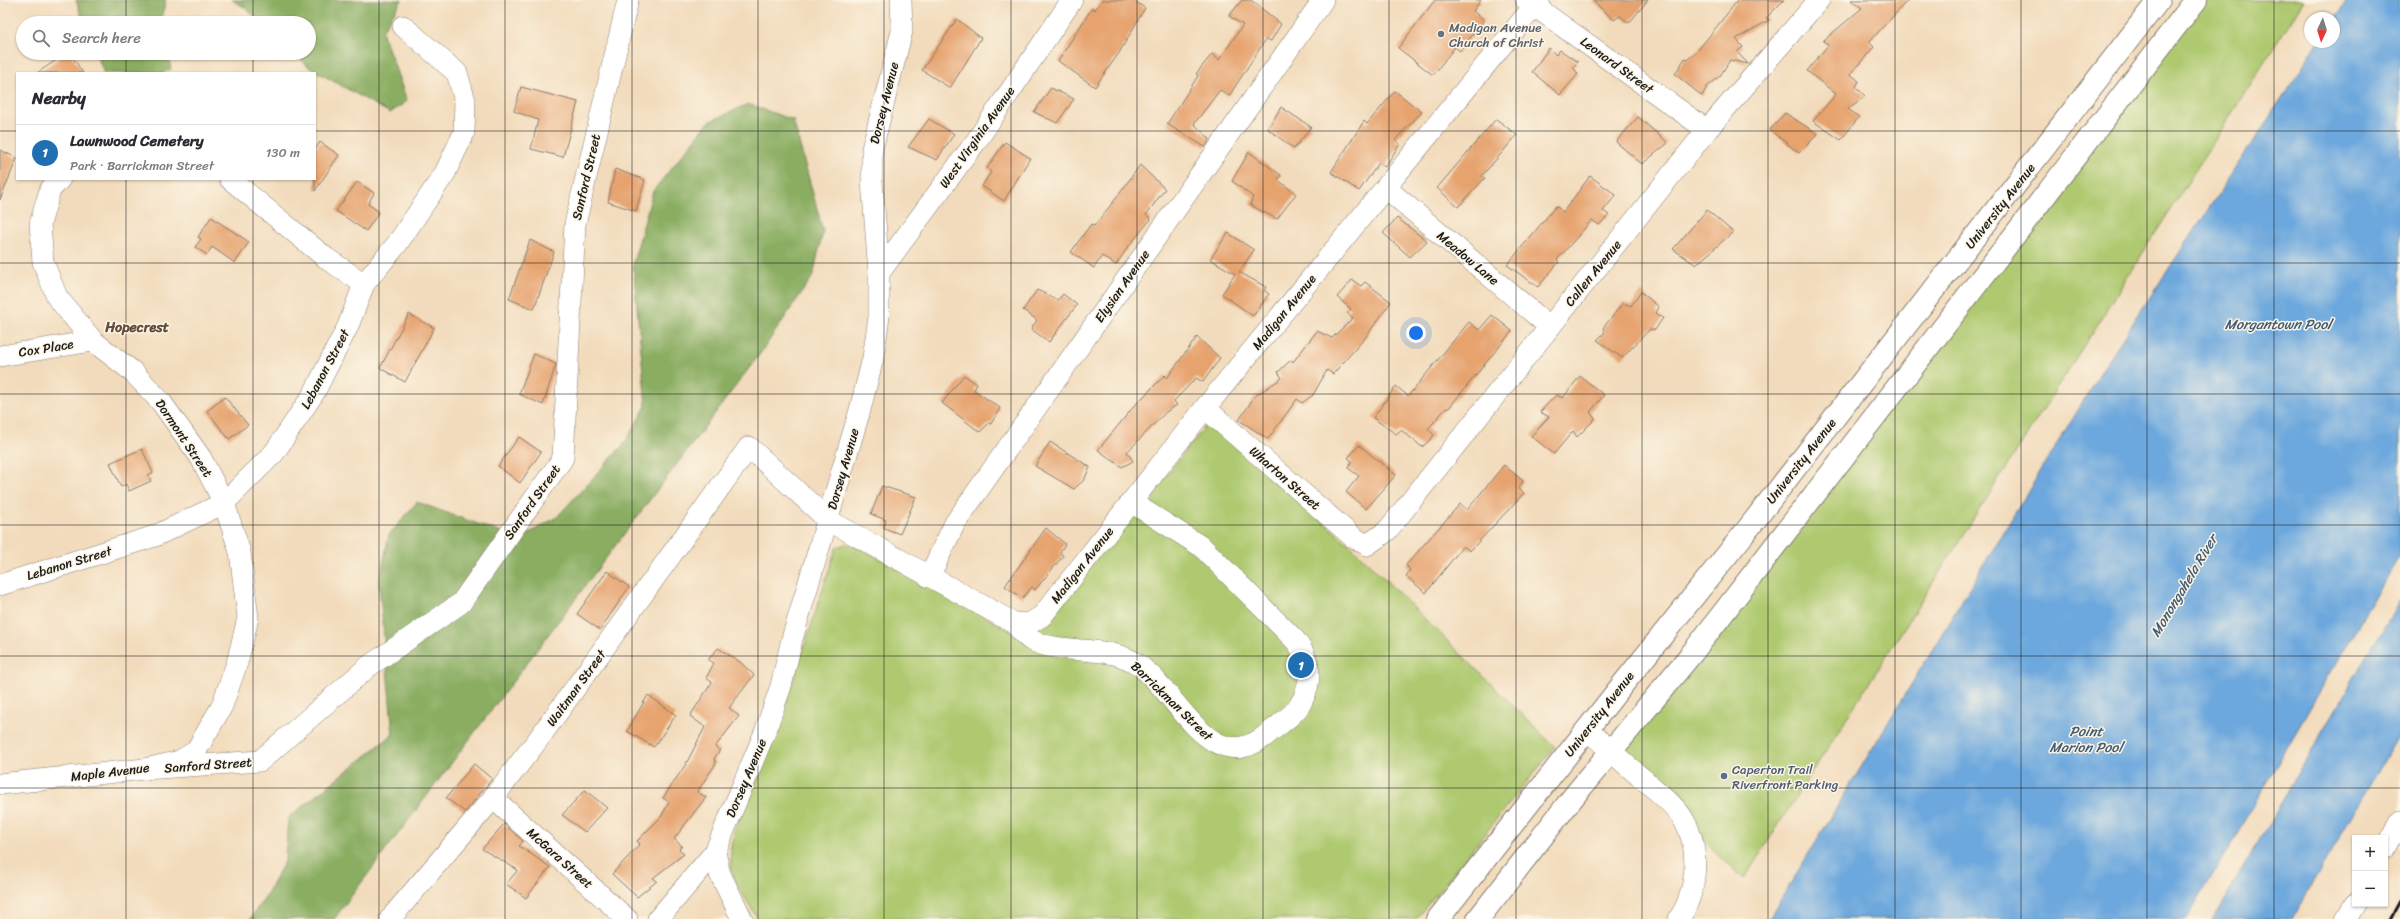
<!DOCTYPE html>
<meta charset="utf-8">
<style>
body{margin:0;font-family:Sriracha,sans-serif;background:#f2f2f3;color:#2b2b33}
.controls{position:absolute;right:12px;bottom:12px;display:grid;overflow:hidden;border-radius:0px;box-shadow:0 1px 3px #0004}
.controls button{width:36px;height:36px;display:grid;place-items:center;padding:0;border:0;border-bottom:1px solid #e1e1e2;background:#fff;color:#2b2b33;font:20px sans-serif}
.compass{position:absolute;left:2304px;top:12px;width:36px;height:36px;border-radius:50%;background:#fff;box-shadow:0 1px 3px #0004;rotate:184deg}
.you{position:absolute;left:1416px;top:333px;width:14px;height:14px;margin:-10px;border:3px solid #fff;border-radius:50%;background:#1a73e8;box-shadow:0 0 0 6px #1a73e833}
.badge{display:grid;place-items:center;width:26px;height:26px;border-radius:50%;background:#1f6fb2;color:#fff;font-size:13px;font-weight:700}
.pin{position:absolute;translate:-50% -50%;border:2px solid #fff;box-shadow:0 1px 4px #0006}
.list{margin:0;padding:0;list-style:none}
h2{display:flex;justify-content:space-between;align-items:center;height:52px;margin:0;padding:0 16px;font-size:17px}
h2 small{font-size:13px;font-weight:400;color:#7c7c81}
.list li{display:grid;grid-template-columns:26px 1fr auto;gap:12px;align-items:center;box-sizing:border-box;height:56px;padding:0 16px;border-top:1px solid #e1e1e2}
.list b{display:block;font-size:15px;white-space:nowrap}
.list p{margin:0;font-size:13px;white-space:nowrap;color:#7c7c81}
.list em{font-size:13px;font-style:normal;color:#7c7c81}
.icon{flex:none;width:22px;height:22px;fill:none;stroke:currentColor;stroke-width:2;stroke-linecap:round;stroke-linejoin:round}
.map{position:relative;flex:none;width:2400px;height:919px;overflow:hidden}
.search{position:absolute;background:#fff;box-shadow:0 1px 3px #0004;left:16px;top:16px;width:300px;height:44px;display:flex;align-items:center;gap:10px;box-sizing:border-box;padding:0 14px;border-radius:22px;color:#7c7c81;font-size:15px}
.panel{position:absolute;background:#fff;box-shadow:0 1px 3px #0004;left:16px;top:72px;width:300px;height:108px;border-radius:0px}
.map>svg:first-child{display:block}
.green{fill:#aec96f;stroke:#657246}
.forest{fill:#8aad62;stroke:#53643f}
.water{fill:#6ca7dd;stroke:#44627c}
.building{fill:#e6a36e}
.lines{fill:none;stroke-linecap:round;stroke-linejoin:round}
.minor-casing{stroke:#877c6c;stroke-width:22}
.major-casing{stroke:#877c6c;stroke-width:24}
.minor{stroke:#fff;stroke-width:21}
.major{stroke:#fff;stroke-width:22}
.rail{stroke:#1c1c1c;stroke-width:3}
.grid{fill:none;stroke:#1c1c1c;stroke-width:1;stroke-opacity:0.55}
.worship-dot{fill:#6b7280;stroke:#fcf5e5;stroke-width:1.5}
.service-dot{fill:#5c6f8a;stroke:#fcf5e5;stroke-width:1.5}
.labels{text-anchor:middle;dominant-baseline:central;stroke-width:3;stroke-linejoin:round;paint-order:stroke}
.worship-label{font-size:13px;fill:#5b616d;stroke:#fcf5e5;text-anchor:start}
.street-label{font-size:13px;fill:#1c1c1c;stroke:#fcf5e5}
.service-label{font-size:13px;fill:#4e5e75;stroke:#fcf5e5;text-anchor:start}
.water-label{font-size:14px;font-style:italic;fill:#405b73;stroke:#fcf5e5}
.neighbourhood-label{font-size:14px;font-weight:bold;fill:#634b39;stroke:#fcf5e5}
</style>
<div class="map">
<svg width="2400" height="919" viewBox="0 0 2400 919">
<rect width="100%" height="100%" fill="#fcf5e5"/>
<filter id="ink" filterUnits="userSpaceOnUse"><feTurbulence type="fractalNoise" baseFrequency=".025" numOctaves="2"/><feDisplacementMap in="SourceGraphic" scale="8" xChannelSelector="R" yChannelSelector="G"/><feConvolveMatrix kernelMatrix="1 2 1 2 8 2 1 2 1" color-interpolation-filters="sRGB"/></filter>
<filter id="wash" filterUnits="userSpaceOnUse"><feTurbulence type="fractalNoise" baseFrequency=".012" numOctaves="4" result="noise"/><feDisplacementMap in="SourceGraphic" scale="16" xChannelSelector="R" yChannelSelector="G"/><feGaussianBlur stdDeviation="0.9" result="paint"/><feColorMatrix in="noise" values="0 0 0 0 0 0 0 0 0 0 0 0 0 0 0 0 0 1.4 0 .05"/><feComposite in="paint" operator="in"/></filter>
<g filter="url(#wash)">
<rect width="100%" height="100%" fill="#f2dbbc"/>
<!-- green -->
<g class="green">
<polygon points="2197,0 2304,0 1744,879 1611,752"/>
<polygon points="1209,422 1351,546 1555,747 1416,919 758,919 737,885 731,866 731,846 735,829 761,772 793,682 836,548 845,544 856,546 1013,632 1130,520"/>
</g>
<!-- forest -->
<g class="forest">
<polygon points="76,0 166,0 161,18 162,23 84,23"/>
<polygon points="232,0 402,0 382,31 407,101 390,113 310,68 294,53 309,53 309,23 262,23 244,7"/>
<polygon points="96,53 168,53 171,69 163,73 104,73"/>
<polygon points="748,104 793,120 823,231 813,276 762,351 334,919 250,919 265,897 285,861 288,818 393,734 379,583 389,535 417,502 519,539 557,517 625,443 646,406 633,263 653,191 709,122"/>
</g>
<!-- water -->
<g class="water">
<polygon points="2347,0 2400,0 2400,554 2187,919 1769,919 2103,368 2319,42 2334,42 2334,20"/>
<polygon points="2400,600 2400,733 2292,919 2213,919"/>
</g>
<g id="blocks">
<!-- building -->
<g class="building">
<polygon points="1102,0 1133,0 1145,8 1119,53 1095,87 1058,61 1092,8 1095,10"/>
<polygon points="1242,0 1251,0 1281,24 1271,41 1266,39 1229,96 1220,90 1194,124 1210,139 1205,147 1167,124 1198,76 1196,74 1212,54 1219,60 1243,25 1229,16"/>
<polygon points="1435,0 1481,0 1473,11 1484,20 1460,51 1455,47 1433,75 1398,48"/>
<polygon points="1592,0 1648,0 1629,23 1620,16 1614,20"/>
<polygon points="1738,0 1784,0 1766,18 1769,20 1736,39 1743,47 1737,52 1748,64 1730,60 1720,76 1707,87 1702,96 1675,74 1685,58 1687,60 1698,50"/>
<polygon points="1851,0 1908,0 1869,42 1874,47 1850,74 1859,81 1856,87 1865,96 1848,109 1859,117 1841,140 1813,121 1836,94 1807,71 1828,45 1823,41 1862,8"/>
<polygon points="957,19 981,38 950,88 922,70"/>
<polygon points="1549,48 1556,55 1560,50 1578,62 1573,67 1578,74 1560,95 1532,72"/>
<polygon points="67,53 70,53 83,73 37,73"/>
<polygon points="521,87 578,102 563,157 531,149 538,120 514,111"/>
<polygon points="1051,88 1074,99 1057,123 1034,112"/>
<polygon points="1395,91 1422,112 1395,140 1400,144 1385,167 1379,163 1359,191 1331,172 1364,121 1367,124"/>
<polygon points="1281,107 1311,127 1294,149 1268,129"/>
<polygon points="1785,113 1818,134 1799,153 1770,130"/>
<polygon points="1638,117 1668,143 1642,164 1616,142"/>
<polygon points="929,119 954,134 937,160 908,147"/>
<polygon points="1496,119 1517,135 1482,176 1485,178 1458,207 1437,188"/>
<polygon points="320,142 339,155 315,191 315,150"/>
<polygon points="1005,142 1030,158 1004,201 982,186 991,172 987,168"/>
<polygon points="0,150 17,158 0,200"/>
<polygon points="1249,152 1281,175 1278,180 1296,194 1277,219 1250,205 1253,197 1232,181"/>
<polygon points="1140,165 1165,189 1146,215 1151,219 1128,247 1116,265 1102,256 1094,268 1071,252 1091,224 1094,226 1118,196"/>
<polygon points="615,169 645,180 636,211 608,202"/>
<polygon points="1590,176 1616,195 1603,211 1609,215 1599,225 1592,220 1557,260 1559,262 1538,287 1507,265 1556,206 1563,212"/>
<polygon points="357,182 374,193 368,204 379,212 366,231 336,211"/>
<polygon points="1707,210 1733,232 1696,265 1673,249"/>
<polygon points="211,217 249,242 235,263 212,247 207,255 195,247 201,239 198,237"/>
<polygon points="1397,218 1427,241 1410,257 1383,233"/>
<polygon points="1228,233 1254,250 1239,272 1266,287 1264,290 1269,294 1253,316 1222,294 1235,274 1210,259"/>
<polygon points="530,240 554,252 534,309 509,299"/>
<polygon points="1352,280 1361,286 1365,282 1391,302 1365,338 1333,374 1327,370 1313,395 1302,403 1297,399 1268,439 1239,420 1255,396 1282,378 1278,372 1291,360 1293,362 1317,331 1332,338 1353,318 1347,313 1351,309 1337,297"/>
<polygon points="1037,290 1058,300 1063,294 1077,305 1049,342 1031,329 1037,320 1023,310"/>
<polygon points="1641,292 1659,307 1656,313 1663,318 1655,330 1650,329 1622,358 1597,340 1605,332 1603,328 1623,303 1631,306"/>
<polygon points="409,314 434,328 405,382 380,368"/>
<polygon points="1492,315 1512,331 1448,409 1446,408 1428,429 1434,435 1429,441 1422,447 1401,430 1396,434 1373,418 1396,386 1408,396 1469,322 1479,330"/>
<polygon points="1197,337 1220,358 1203,382 1196,378 1174,401 1177,405 1166,412 1127,452 1133,461 1122,467 1098,450 1135,405 1165,375 1167,378"/>
<polygon points="534,354 556,364 543,405 519,394"/>
<polygon points="964,375 977,384 974,390 1000,408 991,424 989,423 980,432 942,403"/>
<polygon points="1580,376 1604,395 1590,412 1595,419 1577,437 1573,431 1554,454 1531,436 1549,417 1540,412 1556,395 1563,398"/>
<polygon points="225,397 248,425 229,439 207,411"/>
<polygon points="519,437 541,452 520,483 498,466"/>
<polygon points="1050,442 1090,467 1084,480 1074,489 1035,466"/>
<polygon points="1359,445 1396,475 1366,509 1346,492 1359,476 1348,468 1352,461 1348,458"/>
<polygon points="142,449 153,473 148,475 151,481 129,491 126,484 121,487 110,463"/>
<polygon points="1504,465 1523,481 1518,489 1524,493 1470,551 1463,546 1426,593 1406,576 1410,570 1406,565 1460,504 1467,510"/>
<polygon points="882,486 916,497 900,534 884,528 886,520 871,514"/>
<polygon points="1046,528 1065,544 1060,552 1063,556 1035,590 1032,587 1022,598 1005,586"/>
<polygon points="607,571 629,587 600,630 577,614"/>
<polygon points="718,648 740,662 754,675 729,708 739,716 715,747 720,750 714,759 716,763 697,792 706,797 674,839 682,846 679,849 684,854 653,878 657,881 637,897 612,874 640,844 637,841 661,817 669,802 663,798 686,764 705,727 690,716 712,682 706,678 714,663 708,660"/>
<polygon points="648,695 676,715 654,747 627,731"/>
<polygon points="474,764 492,779 465,812 446,798"/>
<polygon points="585,790 607,808 585,832 562,815"/>
<polygon points="504,824 523,841 519,846 550,867 526,898 506,884 518,870 482,849"/>
</g>
</g>
</g>
<g filter="url(#ink)">
<use href="#blocks" fill-opacity="0" stroke="#877c6c" stroke-width="1"/>
<g class="lines">
<defs>
<g id="minor">
<polyline points="1526,0 1707,130"/>
<polyline points="230,179 326,258 364,284"/>
<polyline points="1386,188 1550,327"/>
<polyline points="879,273 977,140 1072,0"/>
<polyline points="0,356 93,341"/>
<polyline points="1205,408 1353,537 1367,545 1387,531 1707,130 1819,0"/>
<polyline points="929,577 955,523 1323,0"/>
<polyline points="0,585 155,536 224,503 274,453 314,393 348,326 364,284 397,244 445,173 464,133 465,101 457,73 403,26"/>
<path d="M1014 623C1019 628 1025 637 1031 640 1059 654 1098 646 1126 658 1175 677 1206 788 1270 732 1281 723 1296 714 1302 701 1314 678 1310 659 1295 640L1202 547 1131 502"/>
<path d="M1587 729C1605 746 1623 763 1642 778 1655 790 1672 802 1682 817 1701 846 1698 890 1679 919"/>
<polyline points="145,769 260,761 369,666 461,603 563,458 575,224 628,0"/>
<polyline points="0,784 145,769 180,761 196,751 222,706 237,663 248,618 240,552 224,503 201,458 161,402 133,372 93,341 57,297 43,262 40,224 50,190 60,179"/>
<polyline points="493,798 627,919"/>
<polyline points="2385,849 2400,822"/>
<polyline points="390,919 493,798 537,741 749,447 828,520 1014,623 1029,624 1042,616 1205,408 1539,0"/>
<polyline points="658,919 715,852"/>
<polyline points="742,919 720,874 715,852 765,732 781,686 792,639 860,410 873,358 879,317 879,273 872,181 872,149 902,31 901,0"/>
<polyline points="2346,919 2355,904"/>
</g>
<g id="major">
<polyline points="1438,919 1615,694 1747,530 2159,0"/>
<polyline points="1478,919 1574,796 1693,652 2196,0"/>
</g>
</defs>
<!-- minor casing -->
<use href="#minor" class="minor-casing"/>
<!-- major casing -->
<use href="#major" class="major-casing"/>
<!-- minor -->
<use href="#minor" class="minor"/>
<!-- major -->
<use href="#major" class="major"/>
<!-- rail -->
<polyline class="rail" points="2390,919 2400,901"/>
</g>
</g>
<!-- grid -->
<path class="grid" d="M126 0V23M253 0V23M379 0V919M505 0V919M632 0V919M758 0V919M884 0V919M1011 0V919M1137 0V919M1263 0V919M1389 0V919M1516 0V919M1642 0V919M1768 0V919M1895 0V919M2021 0V919M2147 0V919M2274 0V919M126 53V73M253 53V73M0 131H17M315 131H2400M126 179V919M253 179V919M0 263H2400M0 394H2400M0 525H2400M0 656H2400M0 788H2400"/>
<!-- markers -->
<circle class="worship-dot" cx="1441" cy="34" r="4"/>
<circle class="service-dot" cx="1724" cy="776" r="4"/>
<g class="labels">
<!-- worship labels -->
<g class="worship-label">
<text x="1449" y="27">Madigan Avenue<tspan x="1449" dy="15">Church of Christ</tspan></text>
</g>
<!-- street labels -->
<g class="street-label">
<text transform="translate(1617 65) rotate(36)">Leonard Street</text>
<text transform="translate(884 103) rotate(-76)">Dorsey Avenue</text>
<text transform="translate(977 137) rotate(-55)">West Virginia Avenue</text>
<text transform="translate(586 177) rotate(-77)">Sanford Street</text>
<text transform="translate(2000 206) rotate(-52)">University Avenue</text>
<text transform="translate(1468 258) rotate(40)">Meadow Lane</text>
<text transform="translate(1593 273) rotate(-51)">Callen Avenue</text>
<text transform="translate(1122 286) rotate(-55)">Elysian Avenue</text>
<text transform="translate(1284 312) rotate(-51)">Madigan Avenue</text>
<text transform="translate(46 348) rotate(-9)">Cox Place</text>
<text transform="translate(325 369) rotate(-62)">Lebanon Street</text>
<text transform="translate(184 438) rotate(56)">Dormont Street</text>
<text transform="translate(1801 461) rotate(-52)">University Avenue</text>
<text transform="translate(843 469) rotate(-74)">Dorsey Avenue</text>
<text transform="translate(1285 478) rotate(41)">Wharton Street</text>
<text transform="translate(532 502) rotate(-55)">Sanford Street</text>
<text transform="translate(69 563) rotate(-17)">Lebanon Street</text>
<text transform="translate(1082 565) rotate(-52)">Madigan Avenue</text>
<text transform="translate(576 688) rotate(-54)">Waitman Street</text>
<text transform="translate(1172 701) rotate(44)">Barrickman Street</text>
<text transform="translate(1599 714) rotate(-52)">University Avenue</text>
<text transform="translate(208 765) rotate(-4)">Sanford Street</text>
<text transform="translate(110 772) rotate(-7)">Maple Avenue</text>
<text transform="translate(746 778) rotate(-67)">Dorsey Avenue</text>
<text transform="translate(560 858) rotate(42)">McGara Street</text>
</g>
<!-- service labels -->
<g class="service-label">
<text x="1732" y="769">Caperton Trail<tspan x="1732" dy="15">Riverfront Parking</tspan></text>
</g>
<!-- water labels -->
<g class="water-label">
<text x="2278" y="324">Morgantown Pool</text>
<text transform="translate(2184 586) rotate(-59)">Monongahela River</text>
<text x="2086" y="731">Point<tspan x="2086" dy="16">Marion Pool</tspan></text>
</g>
<!-- neighbourhood labels -->
<g class="neighbourhood-label">
<text x="137" y="327">Hopecrest</text>
</g>
</g>
</svg>
<div class="controls">
<button>+</button>
<button>−</button>
</div>
<svg class="compass" viewBox="-18 -18 36 36"><path d="M0-13l5 13h-10z" fill="#e53935"/><path d="M0 13l5-13h-10z" fill="#7c7c81"/></svg>
<div class="you"></div>
<div class="pin badge" style="left:1301px;top:665px">1</div>
<div class="search"><svg class="icon" aria-label="search" viewBox="0 0 24 24"><circle cx="10" cy="10" r="6"/><path d="M15 15l6 6"/></svg>Search here</div>
<section class="panel">
<h2>Nearby<small></small></h2>
<ul class="list">
<li><span class="badge">1</span><div><b>Lawnwood Cemetery</b><p>Park · Barrickman Street</p></div><em>130 m</em></li>
</ul>
</section>
</div>
